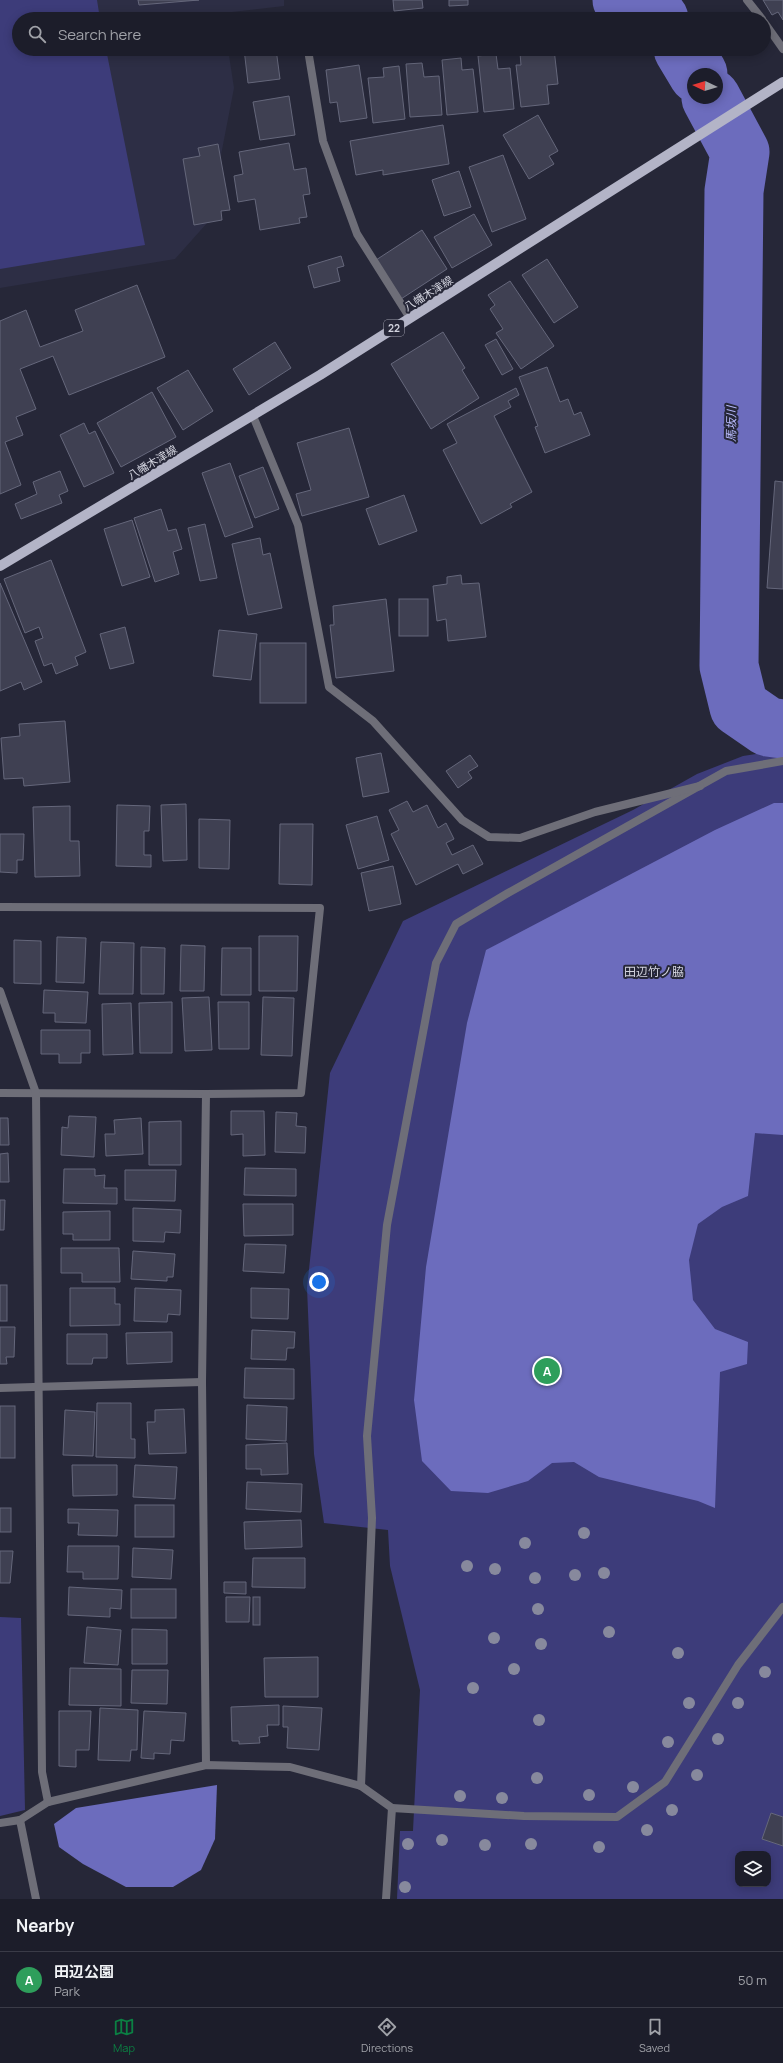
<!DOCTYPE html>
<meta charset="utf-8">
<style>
body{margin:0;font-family:Manrope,"Noto Sans JP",sans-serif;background:#252632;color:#f1f3f6}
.controls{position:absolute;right:12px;bottom:12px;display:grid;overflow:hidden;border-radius:8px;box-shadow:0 2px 10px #0003}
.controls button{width:36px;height:36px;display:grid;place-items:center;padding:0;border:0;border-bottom:1px solid #3a3b47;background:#1c1d2a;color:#f1f3f6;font:20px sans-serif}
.compass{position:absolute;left:687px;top:68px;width:36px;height:36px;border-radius:50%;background:#1c1d2a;box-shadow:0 2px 10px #0003;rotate:274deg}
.you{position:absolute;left:319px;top:1282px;width:14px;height:14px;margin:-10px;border:3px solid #fff;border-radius:50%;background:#1a73e8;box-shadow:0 0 0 6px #1a73e833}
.badge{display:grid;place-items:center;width:26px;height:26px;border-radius:50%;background:#0b8043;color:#fff;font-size:13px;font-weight:700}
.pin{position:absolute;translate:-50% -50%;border:2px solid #fff;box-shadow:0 1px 4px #0006}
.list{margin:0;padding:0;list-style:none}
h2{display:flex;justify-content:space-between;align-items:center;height:52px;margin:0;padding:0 16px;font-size:17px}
h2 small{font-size:13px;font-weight:400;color:#a0a2a8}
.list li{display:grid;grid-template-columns:26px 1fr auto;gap:12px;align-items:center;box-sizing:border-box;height:56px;padding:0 16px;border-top:1px solid #3a3b47}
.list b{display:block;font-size:15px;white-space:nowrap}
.list p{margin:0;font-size:13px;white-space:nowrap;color:#a0a2a8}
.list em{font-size:13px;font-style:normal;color:#a0a2a8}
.icon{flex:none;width:22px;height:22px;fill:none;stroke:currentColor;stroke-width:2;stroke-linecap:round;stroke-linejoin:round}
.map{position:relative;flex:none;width:783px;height:1899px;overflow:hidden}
.search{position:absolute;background:#1c1d2a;box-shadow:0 2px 10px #0003;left:12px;right:12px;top:12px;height:44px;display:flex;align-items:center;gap:10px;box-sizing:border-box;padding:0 14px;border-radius:22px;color:#a0a2a8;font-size:15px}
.sheet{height:108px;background:#1c1d2a}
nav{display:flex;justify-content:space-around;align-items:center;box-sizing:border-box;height:56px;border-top:1px solid #3a3b47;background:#1c1d2a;font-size:11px;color:#a0a2a8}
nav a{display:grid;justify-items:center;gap:2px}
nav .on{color:#0b8043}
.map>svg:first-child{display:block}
.built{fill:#2d2e45}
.green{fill:#3d3c7a;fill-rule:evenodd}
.water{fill:#6c6cbd}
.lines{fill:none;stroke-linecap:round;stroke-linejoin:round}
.river{stroke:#6c6cbd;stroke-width:59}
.building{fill:#3f4052;stroke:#65677b}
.service{stroke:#6e6e78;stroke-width:8}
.minor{stroke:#6e6e78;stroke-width:8}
.primary{stroke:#b3b4c7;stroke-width:10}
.tree{fill:#87899d}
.labels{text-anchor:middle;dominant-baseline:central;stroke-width:4;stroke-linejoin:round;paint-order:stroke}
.shield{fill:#262738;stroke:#9fa0ad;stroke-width:1}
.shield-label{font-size:10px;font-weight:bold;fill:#d3d4df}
.street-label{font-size:11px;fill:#d3d4df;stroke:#262738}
.water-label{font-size:12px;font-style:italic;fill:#b6b9fa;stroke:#262738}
.neighbourhood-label{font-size:12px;fill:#d3d4df;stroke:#262738}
</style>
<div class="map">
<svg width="783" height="1899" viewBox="0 0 783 1899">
<rect width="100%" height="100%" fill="#262738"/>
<!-- built -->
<polygon class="built" points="0,0 284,0 284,6 223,13 224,19 19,19 19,49 228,49 234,88 208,222 175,259 0,288"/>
<!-- green -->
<g class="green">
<polygon points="0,0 97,0 100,19 19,19 19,49 106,49 145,245 0,269"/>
<path d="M783 750V1899H397L400 1831H413L420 1690 390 1566 388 1530 324 1523 314 1454 307 1288 330 1073 403 921 633 810 697 774 743 756ZM738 1854H768V1884H738Z"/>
<polygon points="0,1617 21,1618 25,1810 0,1816"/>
</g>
<!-- water -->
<g class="water">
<polygon points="774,803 783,803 783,1135 755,1133 748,1196 722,1207 698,1224 689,1260 693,1300 715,1329 748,1342 747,1364 720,1372 715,1508 698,1501 599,1477 574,1462 552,1463 528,1481 488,1493 451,1491 422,1461 414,1400 426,1267 467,1023 486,950 715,830"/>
<polygon points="217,1785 215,1839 201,1870 173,1887 126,1887 83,1864 59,1847 54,1824 76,1808"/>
</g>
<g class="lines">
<!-- river -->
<g class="river">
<polyline points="622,0 659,19"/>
<polyline points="683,49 698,74"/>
<polyline points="711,98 740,152 734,191 729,666 739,707 768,727 783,729"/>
</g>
</g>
<!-- building -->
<g class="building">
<polygon points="138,0 199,0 139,5"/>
<polygon points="393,0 422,0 423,8 394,11"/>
<polygon points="449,0 468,0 468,5 449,6"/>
<polygon points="763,0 783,0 783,20 778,12 772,15"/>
<polygon points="244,49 276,49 280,79 248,83"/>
<polygon points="529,49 554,49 558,84 547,85 549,104 521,107 516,65 521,65 520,53 529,52"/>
<polygon points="496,54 498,69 510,68 514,109 484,112 478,56"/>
<polygon points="461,58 462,70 473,69 478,112 447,115 442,60"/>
<polygon points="422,63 424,77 439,76 442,115 410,117 406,64"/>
<polygon points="359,65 367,118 340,122 337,102 330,103 326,70"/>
<polygon points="399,66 405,119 373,123 368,78 384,77 383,68"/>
<polygon points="289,96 295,135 260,140 253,102"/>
<polygon points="538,115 558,151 549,156 554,164 529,179 503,135"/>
<polygon points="443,125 449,164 383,175 383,170 356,175 350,141"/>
<polygon points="289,143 294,170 306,168 310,194 303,195 307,217 299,218 300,223 260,230 255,199 238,202 234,176 243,174 239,152"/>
<polygon points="218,144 230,210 221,211 222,220 194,225 183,159 200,156 198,148"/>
<polygon points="503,155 526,219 492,232 469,167"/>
<polygon points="459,171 471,207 444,216 432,180"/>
<polygon points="474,214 492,245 452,268 434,237"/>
<polygon points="422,230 447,269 401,299 376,260"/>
<polygon points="341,256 344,266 337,268 340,281 314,288 308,266"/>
<polygon points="547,259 578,307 554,323 522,275"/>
<polygon points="510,281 554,346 521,369 496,333 503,329 490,309 495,305 488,295"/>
<polygon points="137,285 165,357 69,395 53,356 20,369 36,409 16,417 23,435 5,442 21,485 0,494 0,321 26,310 40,347 83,331 75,310"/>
<polygon points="443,332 465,368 462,370 479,398 431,429 391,364"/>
<polygon points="496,339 513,369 502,375 485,345"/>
<polygon points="275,342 291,368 249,395 233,369"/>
<polygon points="547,367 560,402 568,399 574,415 581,412 590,435 545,453 535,427 538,426 519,377"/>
<polygon points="188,370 213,411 183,430 157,388"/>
<polygon points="516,388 519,395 508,401 511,407 494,416 532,492 510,504 512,507 481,524 443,450 457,443 447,424"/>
<polygon points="152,392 176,437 121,467 97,423"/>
<polygon points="84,423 89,434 95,431 114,473 84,487 60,435"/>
<polygon points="349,428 369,497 302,516 296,494 311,490 297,443"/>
<polygon points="230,463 253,527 225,537 202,473"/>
<polygon points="263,467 279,509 255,518 239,476"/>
<polygon points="60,471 68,491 59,495 62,503 21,519 15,504 37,494 33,482"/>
<polygon points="775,481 783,482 783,589 767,588"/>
<polygon points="404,495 417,531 379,545 366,509"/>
<polygon points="161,509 168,531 176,529 182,549 173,552 179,574 155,582 134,518"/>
<polygon points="132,520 150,577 122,586 104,529"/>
<polygon points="205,524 217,578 200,581 188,528"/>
<polygon points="260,538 263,555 270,553 282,608 248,615 232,544"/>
<polygon points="51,560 86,652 75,657 78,665 56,674 52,663 44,666 35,641 43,638 39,627 25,633 4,579"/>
<polygon points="461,575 462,584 479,583 486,637 448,641 446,619 437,621 433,586 447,584 447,577"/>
<polygon points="0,583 42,682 24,690 21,682 0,691"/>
<polygon points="386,599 394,671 336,678 330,625 334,625 333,606"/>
<rect x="399" y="599" width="29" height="37"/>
<polygon points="125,627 134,663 110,669 100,634"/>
<polygon points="219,630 257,634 251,680 213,676"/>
<rect x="260" y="643" width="46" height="60"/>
<polygon points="65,721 70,782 24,786 23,778 4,779 1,738 20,736 19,724"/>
<polygon points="381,753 389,792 363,797 356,758"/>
<polygon points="470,755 478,766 468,772 472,778 458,788 446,771"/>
<polygon points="407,801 413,812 427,805 438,828 446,823 454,839 446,843 452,855 473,845 483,864 463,874 458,864 416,885 391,834 399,830 389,810"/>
<polygon points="186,804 187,860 163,861 161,805"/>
<polygon points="117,805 150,806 149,831 144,831 144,855 151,855 151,867 116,866"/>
<polygon points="70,806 70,841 79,841 80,876 35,877 33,807"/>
<polygon points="377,816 389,860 358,869 346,825"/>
<polygon points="199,819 230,820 229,869 199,868"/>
<polygon points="280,824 313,824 312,885 279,884"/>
<polygon points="0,834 24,834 23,860 17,860 17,873 0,872"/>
<polygon points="393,866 401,904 369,911 361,873"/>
<polygon points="259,936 298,936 297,991 259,991"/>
<polygon points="57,937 86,938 84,983 56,982"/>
<polygon points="14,940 41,941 41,984 14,983"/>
<polygon points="101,942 134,943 133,994 99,994"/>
<polygon points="181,945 205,946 204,991 180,991"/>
<polygon points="141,947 165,948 164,994 141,994"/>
<polygon points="222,948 251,948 251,995 221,995"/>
<polygon points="44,990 88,992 86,1023 55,1022 55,1013 43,1013"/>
<polygon points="209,997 212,1050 185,1051 182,998"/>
<polygon points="263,997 294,998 292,1056 261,1055"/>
<polygon points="172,1002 172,1053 140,1053 139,1003"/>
<polygon points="218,1002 249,1002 249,1049 219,1049"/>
<polygon points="131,1003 133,1054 103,1055 102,1004"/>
<polygon points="41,1030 90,1030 90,1053 81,1053 81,1063 59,1063 59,1054 41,1054"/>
<polygon points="231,1111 264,1111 265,1155 243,1156 243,1134 231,1135"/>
<polygon points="276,1112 297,1113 296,1126 306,1127 305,1153 275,1152"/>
<polygon points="69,1116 96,1117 94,1157 61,1155 62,1127 68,1128"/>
<polygon points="0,1118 8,1118 9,1145 0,1145"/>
<polygon points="141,1118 143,1154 106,1156 105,1134 115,1134 114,1120"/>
<polygon points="181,1121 181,1165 149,1165 149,1122"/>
<polygon points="8,1153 9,1182 0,1182 0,1154"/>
<polygon points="245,1168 296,1169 296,1196 244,1195"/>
<polygon points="64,1169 95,1169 95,1176 105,1175 104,1188 117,1188 117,1204 63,1203"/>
<polygon points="125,1170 176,1170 175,1201 125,1200"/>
<polygon points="0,1200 5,1200 4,1230 0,1230"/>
<polygon points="243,1204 293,1204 293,1235 244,1236"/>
<polygon points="133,1208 181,1210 180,1233 165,1232 164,1242 133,1241"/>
<polygon points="110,1211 110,1240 73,1240 73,1234 63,1234 63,1212"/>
<polygon points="245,1244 286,1245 284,1273 243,1271"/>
<polygon points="61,1248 119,1248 120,1282 82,1282 82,1273 61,1273"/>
<polygon points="133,1251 175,1254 173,1277 167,1277 167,1281 131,1279"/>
<rect x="0" y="1285" width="7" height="36"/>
<polygon points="70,1288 115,1288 115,1304 120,1304 120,1325 70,1326"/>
<polygon points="135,1288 181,1290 180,1315 168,1314 167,1322 134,1321"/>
<polygon points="251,1288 289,1289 288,1319 251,1318"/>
<polygon points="0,1327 15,1327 14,1357 6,1357 7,1364 0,1364"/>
<polygon points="252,1330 295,1332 294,1348 287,1348 286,1360 251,1359"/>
<polygon points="172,1332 172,1362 127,1364 126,1333"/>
<polygon points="67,1334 107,1334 107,1358 93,1358 92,1364 67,1364"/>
<polygon points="245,1368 294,1369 294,1399 244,1398"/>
<polygon points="97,1403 131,1403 131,1439 135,1439 135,1458 96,1457"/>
<polygon points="247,1405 287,1407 286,1441 246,1439"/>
<rect x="0" y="1406" width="15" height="52"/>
<polygon points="184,1409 186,1453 149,1454 147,1422 155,1422 155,1410"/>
<polygon points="65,1410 95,1412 93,1456 63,1455"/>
<polygon points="287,1443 288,1474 261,1475 261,1469 246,1469 246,1445"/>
<polygon points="72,1465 117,1465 117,1495 73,1496"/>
<polygon points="135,1465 177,1467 175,1499 133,1497"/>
<polygon points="247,1482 302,1484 301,1512 246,1509"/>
<rect x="135" y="1505" width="39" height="32"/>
<rect x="0" y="1508" width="11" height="24"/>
<polygon points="68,1509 118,1510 117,1536 78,1535 79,1523 68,1523"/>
<polygon points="301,1520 302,1547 245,1549 244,1522"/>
<polygon points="68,1546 119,1546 118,1579 83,1579 83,1572 67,1572"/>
<polygon points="133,1548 173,1550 171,1579 132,1577"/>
<polygon points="0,1551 13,1551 10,1583 0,1583"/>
<polygon points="253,1558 305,1558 305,1588 252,1587"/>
<polygon points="224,1582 246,1582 246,1594 224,1593"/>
<polygon points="69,1587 122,1590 121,1609 110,1608 110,1617 68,1615"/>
<rect x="131" y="1589" width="45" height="29"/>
<polygon points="226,1597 250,1597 249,1622 226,1622"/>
<rect x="253" y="1597" width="7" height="28"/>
<polygon points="87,1627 121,1630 118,1665 84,1663"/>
<polygon points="132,1629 167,1630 167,1664 132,1664"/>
<polygon points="318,1657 318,1697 265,1697 264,1658"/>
<polygon points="70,1668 121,1669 121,1706 69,1705"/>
<polygon points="132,1670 168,1670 167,1704 131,1703"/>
<polygon points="279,1705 279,1725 267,1725 268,1736 259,1737 260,1743 239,1744 239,1741 232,1741 231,1707"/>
<polygon points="283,1706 322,1708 319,1750 287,1748 288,1727 283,1727"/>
<polygon points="100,1708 138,1710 137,1750 131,1750 130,1761 98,1760"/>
<polygon points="59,1711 91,1711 89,1750 76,1750 76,1767 59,1766"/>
<polygon points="144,1711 186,1713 184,1741 171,1740 170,1754 154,1753 154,1759 141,1758"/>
<polygon points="771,1813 783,1817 783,1846 762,1839"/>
</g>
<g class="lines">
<!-- service -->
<g class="service">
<polyline points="361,1786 372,1518 367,1436 387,1225 436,963 456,924 508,893 726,771 783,761"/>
<polyline points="392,1808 524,1816 617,1817 665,1782 738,1665 783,1607"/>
</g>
<!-- minor -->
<g class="minor">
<polyline points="747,0 762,19"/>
<polyline points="764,22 783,49"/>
<polyline points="319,49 308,50 323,141 357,234 410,318"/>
<polyline points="253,416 298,525 329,687 373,721 462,820 489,837 520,838 595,812 700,786"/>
<polyline points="0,907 320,908 301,1093 206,1094 0,1093"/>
<polyline points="0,991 36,1093 42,1772 48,1802"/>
<polyline points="0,1388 202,1382"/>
<polyline points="206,1765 202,1382 206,1094"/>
<polyline points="20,1820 36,1899"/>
<polyline points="0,1823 20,1820 48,1802 206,1765 290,1767 361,1786 392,1808 386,1899"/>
</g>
<!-- primary -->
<polyline class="primary" points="0,566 320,375 783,82"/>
</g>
<!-- trees -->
<g class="tree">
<circle cx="584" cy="1533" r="6"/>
<circle cx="525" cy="1543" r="6"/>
<circle cx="467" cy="1566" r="6"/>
<circle cx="495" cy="1569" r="6"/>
<circle cx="604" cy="1573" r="6"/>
<circle cx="575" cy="1575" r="6"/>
<circle cx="535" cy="1578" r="6"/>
<circle cx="538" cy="1609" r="6"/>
<circle cx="609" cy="1632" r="6"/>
<circle cx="494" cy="1638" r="6"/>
<circle cx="541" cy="1644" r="6"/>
<circle cx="678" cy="1653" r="6"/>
<circle cx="514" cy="1669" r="6"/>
<circle cx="765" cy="1672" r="6"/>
<circle cx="473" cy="1688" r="6"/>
<circle cx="689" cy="1703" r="6"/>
<circle cx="738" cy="1703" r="6"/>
<circle cx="539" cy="1720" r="6"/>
<circle cx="718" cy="1739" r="6"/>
<circle cx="668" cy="1742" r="6"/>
<circle cx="697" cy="1775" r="6"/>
<circle cx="537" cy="1778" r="6"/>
<circle cx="633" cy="1787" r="6"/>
<circle cx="589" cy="1795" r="6"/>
<circle cx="460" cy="1796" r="6"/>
<circle cx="502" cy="1798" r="6"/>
<circle cx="672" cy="1810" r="6"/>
<circle cx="647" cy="1830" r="6"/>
<circle cx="442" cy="1840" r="6"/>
<circle cx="408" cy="1844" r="6"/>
<circle cx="531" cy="1844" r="6"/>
<circle cx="485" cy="1845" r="6"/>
<circle cx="599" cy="1847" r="6"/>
<circle cx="405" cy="1887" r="6"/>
</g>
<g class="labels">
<!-- shield labels -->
<rect class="shield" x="384" y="320" width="20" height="16" rx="3"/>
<g class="shield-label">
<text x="394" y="328">22</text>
</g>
<!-- street labels -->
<g class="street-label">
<text transform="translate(428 293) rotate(-32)">八幡木津線</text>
<text transform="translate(152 462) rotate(-31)">八幡木津線</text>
</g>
<!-- water labels -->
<g class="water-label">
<text transform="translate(731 424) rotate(-89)">馬坂川</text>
</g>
<!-- neighbourhood labels -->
<g class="neighbourhood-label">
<text x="654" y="971">田辺竹ノ脇</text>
</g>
</g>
</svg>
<div class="controls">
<button><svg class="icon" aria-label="layers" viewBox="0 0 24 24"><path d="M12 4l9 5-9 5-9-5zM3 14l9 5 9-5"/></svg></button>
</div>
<svg class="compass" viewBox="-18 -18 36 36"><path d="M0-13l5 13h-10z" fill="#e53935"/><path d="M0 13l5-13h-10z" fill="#a0a2a8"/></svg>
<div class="you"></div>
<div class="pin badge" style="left:547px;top:1371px;background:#2e9e5b">A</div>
<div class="search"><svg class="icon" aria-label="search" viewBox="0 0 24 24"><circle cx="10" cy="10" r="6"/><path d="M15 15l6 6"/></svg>Search here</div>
</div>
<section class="sheet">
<h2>Nearby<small></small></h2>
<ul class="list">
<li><span class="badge" style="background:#2e9e5b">A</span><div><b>田辺公園</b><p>Park</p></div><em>50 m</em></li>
</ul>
</section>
<nav>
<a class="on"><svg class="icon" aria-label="map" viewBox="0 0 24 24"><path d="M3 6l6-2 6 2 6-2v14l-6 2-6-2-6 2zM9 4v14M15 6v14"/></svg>Map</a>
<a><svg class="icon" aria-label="directions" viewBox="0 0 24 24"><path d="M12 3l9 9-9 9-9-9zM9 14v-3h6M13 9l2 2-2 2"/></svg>Directions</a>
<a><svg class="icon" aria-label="saved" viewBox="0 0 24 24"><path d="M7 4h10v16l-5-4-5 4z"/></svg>Saved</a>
</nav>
